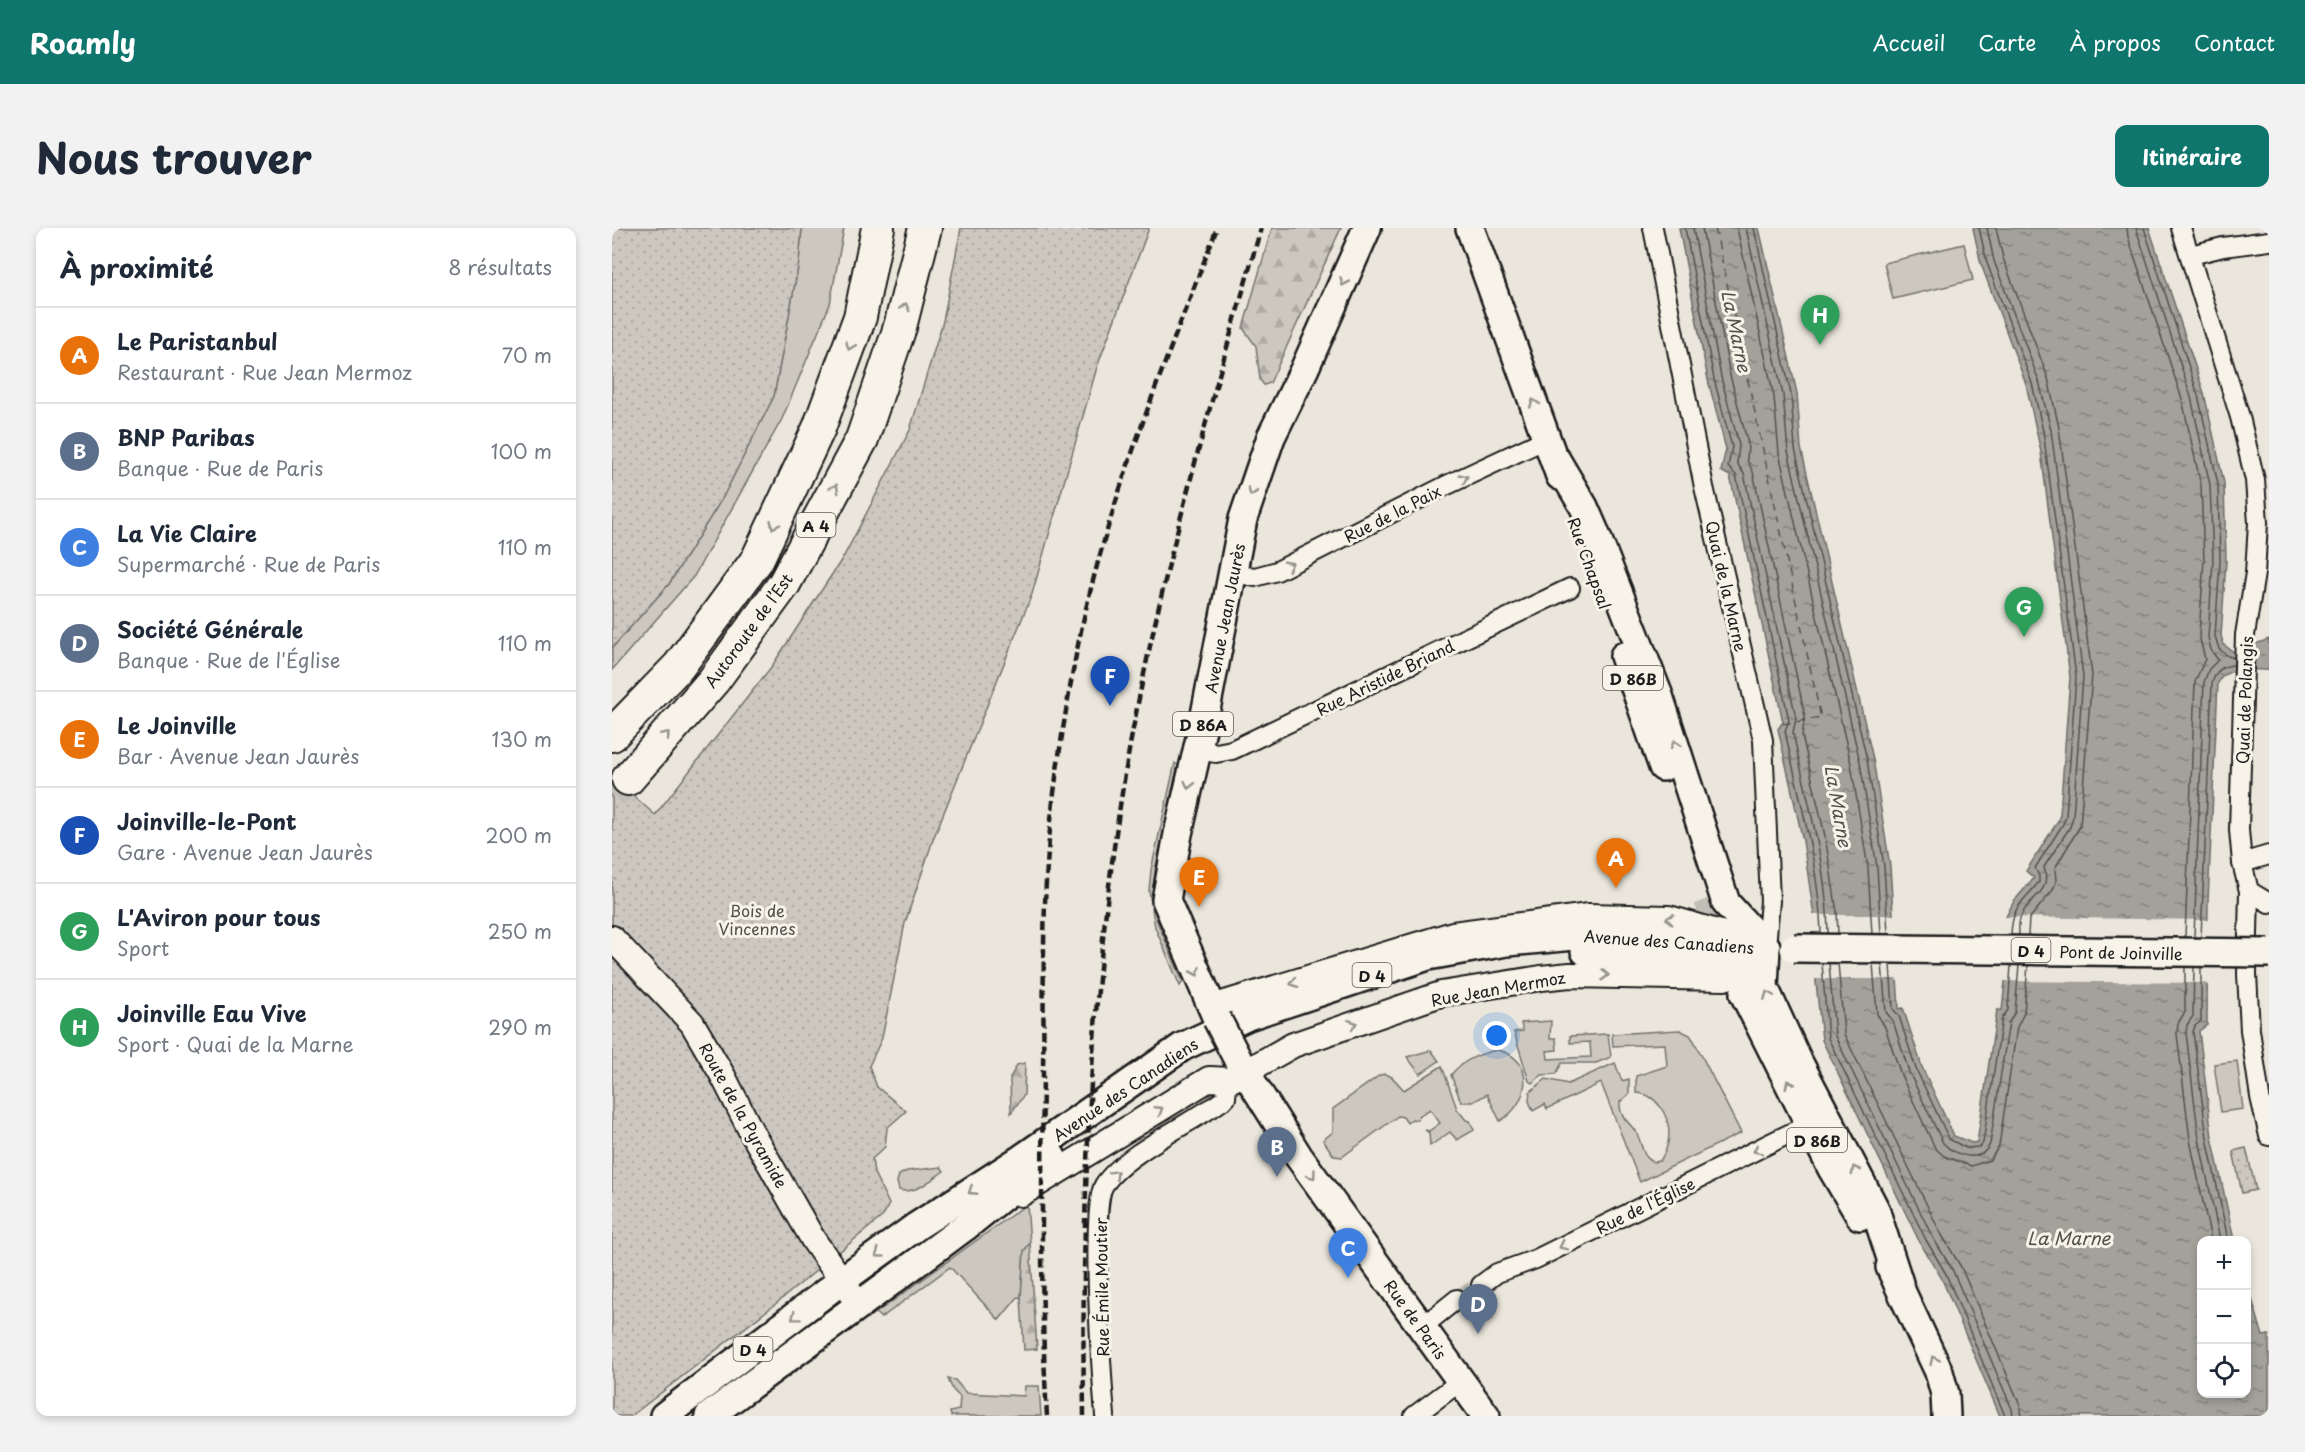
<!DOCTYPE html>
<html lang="fr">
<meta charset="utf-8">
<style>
body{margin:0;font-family:"Playpen Sans",sans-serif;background:#f2f2f3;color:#1f2937}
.controls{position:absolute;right:18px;bottom:18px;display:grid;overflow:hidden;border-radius:12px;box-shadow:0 3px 9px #0003}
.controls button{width:54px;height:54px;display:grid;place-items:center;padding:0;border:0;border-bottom:2px solid #e0e1e3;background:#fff;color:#1f2937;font:30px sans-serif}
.you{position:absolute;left:885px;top:808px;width:21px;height:21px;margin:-15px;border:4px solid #fff;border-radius:50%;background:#1a73e8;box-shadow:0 0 0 9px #1a73e833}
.badge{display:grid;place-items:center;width:39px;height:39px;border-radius:50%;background:#0f766e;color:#fff;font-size:20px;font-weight:700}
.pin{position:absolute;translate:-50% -50px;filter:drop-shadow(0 2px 3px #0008)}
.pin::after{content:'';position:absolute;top:32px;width:21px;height:18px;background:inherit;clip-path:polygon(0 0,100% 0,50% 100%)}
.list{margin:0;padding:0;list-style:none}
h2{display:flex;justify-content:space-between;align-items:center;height:78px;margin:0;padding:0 24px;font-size:26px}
h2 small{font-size:20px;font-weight:400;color:#747a83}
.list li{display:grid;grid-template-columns:39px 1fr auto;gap:18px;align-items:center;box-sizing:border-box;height:96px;padding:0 24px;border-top:2px solid #e0e1e3}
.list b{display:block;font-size:22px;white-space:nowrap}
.list p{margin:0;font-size:20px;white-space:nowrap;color:#747a83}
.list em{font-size:20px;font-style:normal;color:#747a83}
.icon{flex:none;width:33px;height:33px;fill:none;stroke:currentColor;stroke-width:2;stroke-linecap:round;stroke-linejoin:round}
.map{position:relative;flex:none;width:1657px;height:1188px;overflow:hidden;border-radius:12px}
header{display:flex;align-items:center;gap:36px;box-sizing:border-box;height:84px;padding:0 30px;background:#0f766e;color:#fff}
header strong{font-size:28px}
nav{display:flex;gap:33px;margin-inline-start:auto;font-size:21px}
.intro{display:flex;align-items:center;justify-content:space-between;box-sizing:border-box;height:144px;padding:0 36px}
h1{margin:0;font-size:42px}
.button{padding:15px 27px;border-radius:12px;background:#0f766e;color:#fff;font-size:21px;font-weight:700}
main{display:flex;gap:36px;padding:0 36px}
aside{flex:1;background:#fff;border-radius:12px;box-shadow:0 3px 9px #0003}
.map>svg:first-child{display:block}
.grass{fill:#ccc8c0;stroke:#74726e;stroke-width:1.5}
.forest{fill:url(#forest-firs);stroke:#74726e;stroke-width:1.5}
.park{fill:url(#park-dots);stroke:#74726e;stroke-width:1.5}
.water{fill:url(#water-ripples);stroke:#6d6c68;stroke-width:1.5}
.pier{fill:#eae6dc}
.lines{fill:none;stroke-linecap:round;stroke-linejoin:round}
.shore{stroke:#52514e;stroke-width:1.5}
.ferry{stroke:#52514e;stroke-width:1.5;stroke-dasharray:8 6;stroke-linecap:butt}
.street-tunnel{stroke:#c1beb6;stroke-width:18;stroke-dasharray:18 9;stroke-linecap:butt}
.primary-tunnel{stroke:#c1beb6;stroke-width:27;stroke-dasharray:27 14;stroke-linecap:butt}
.highway-tunnel{stroke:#c1beb6;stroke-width:32;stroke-dasharray:32 16;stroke-linecap:butt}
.street-casing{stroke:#1c1c1c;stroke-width:22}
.secondary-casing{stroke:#1c1c1c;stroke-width:28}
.primary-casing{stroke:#1c1c1c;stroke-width:32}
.highway-casing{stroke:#1c1c1c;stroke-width:36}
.street{stroke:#f7f3e8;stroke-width:18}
.secondary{stroke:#f7f3e8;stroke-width:24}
.primary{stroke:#f7f3e8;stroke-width:27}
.highway{stroke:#f7f3e8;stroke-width:32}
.rail{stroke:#1c1c1c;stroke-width:4.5;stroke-dasharray:9 4.5;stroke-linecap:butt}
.primary-bridge-casing{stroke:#1c1c1c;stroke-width:32;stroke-linecap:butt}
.primary-bridge{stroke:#f7f3e8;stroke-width:27}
.oneway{stroke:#94928c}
.labels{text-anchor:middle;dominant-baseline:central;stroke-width:6;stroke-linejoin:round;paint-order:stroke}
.shield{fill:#f7f3e8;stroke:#5e5c59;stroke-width:1.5}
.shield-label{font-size:15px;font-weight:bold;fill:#1c1c1c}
.street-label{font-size:16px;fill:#1c1c1c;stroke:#f7f3e8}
.park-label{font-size:16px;fill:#51504d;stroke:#f7f3e8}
.water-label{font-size:18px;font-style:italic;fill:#52514e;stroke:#f7f3e8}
</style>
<header>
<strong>Roamly</strong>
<nav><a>Accueil</a><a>Carte</a><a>À propos</a><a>Contact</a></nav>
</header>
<div class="intro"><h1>Nous trouver</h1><a class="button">Itinéraire</a></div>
<main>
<aside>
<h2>À proximité<small>8 résultats</small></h2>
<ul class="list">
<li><span class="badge" style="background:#e8710a">A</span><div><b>Le Paristanbul</b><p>Restaurant · Rue Jean Mermoz</p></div><em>70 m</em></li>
<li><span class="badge" style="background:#5c6f8a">B</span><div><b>BNP Paribas</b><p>Banque · Rue de Paris</p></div><em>100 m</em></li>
<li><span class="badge" style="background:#3f7fe0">C</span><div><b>La Vie Claire</b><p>Supermarché · Rue de Paris</p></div><em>110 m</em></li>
<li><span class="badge" style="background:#5c6f8a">D</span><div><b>Société Générale</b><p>Banque · Rue de l'Église</p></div><em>110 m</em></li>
<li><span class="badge" style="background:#e8710a">E</span><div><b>Le Joinville</b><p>Bar · Avenue Jean Jaurès</p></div><em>130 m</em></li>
<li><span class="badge" style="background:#1a4fb4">F</span><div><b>Joinville-le-Pont</b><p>Gare · Avenue Jean Jaurès</p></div><em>200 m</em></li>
<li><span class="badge" style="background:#2e9e5b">G</span><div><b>L'Aviron pour tous</b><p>Sport</p></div><em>250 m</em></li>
<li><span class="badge" style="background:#2e9e5b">H</span><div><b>Joinville Eau Vive</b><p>Sport · Quai de la Marne</p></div><em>290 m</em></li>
</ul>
</aside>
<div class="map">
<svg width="1657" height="1188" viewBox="0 0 1657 1188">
<defs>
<pattern id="forest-firs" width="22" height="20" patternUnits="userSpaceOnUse" patternTransform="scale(1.5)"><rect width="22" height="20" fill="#ccc8c0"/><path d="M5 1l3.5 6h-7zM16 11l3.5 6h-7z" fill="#afaba4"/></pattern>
<pattern id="park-dots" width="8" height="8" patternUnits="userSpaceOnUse" patternTransform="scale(1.5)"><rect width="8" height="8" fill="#ccc8c0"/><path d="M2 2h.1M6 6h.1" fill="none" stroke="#afaba4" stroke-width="1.8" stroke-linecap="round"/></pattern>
<pattern id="water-ripples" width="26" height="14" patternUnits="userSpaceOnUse" patternTransform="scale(1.5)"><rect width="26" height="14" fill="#a3a19a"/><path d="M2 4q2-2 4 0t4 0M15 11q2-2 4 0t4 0" fill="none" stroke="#84827d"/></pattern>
</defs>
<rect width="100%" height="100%" fill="#eae6dc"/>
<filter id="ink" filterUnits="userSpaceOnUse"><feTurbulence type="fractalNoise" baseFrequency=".0167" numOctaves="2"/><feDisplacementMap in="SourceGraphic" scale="12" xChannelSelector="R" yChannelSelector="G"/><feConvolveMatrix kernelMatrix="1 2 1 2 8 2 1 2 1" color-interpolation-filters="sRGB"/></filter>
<g filter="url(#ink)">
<!-- grass -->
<g class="grass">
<polygon points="190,0 232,0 218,76 170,191 82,348 0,442 0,420 57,356 111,269 162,168 187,34"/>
<polygon points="1352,16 1361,52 1281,71 1272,35"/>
<polygon points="563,535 566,537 543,642 540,669 545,693 571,754 568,758 543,699 537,663 539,642"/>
<polygon points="939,793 938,810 944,810 945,822 935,823 936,831 979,829 978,814 958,815 958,808 996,806 999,829 984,835 950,835 944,846 930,847 920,855 917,853 902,804 911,803 909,795"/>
<path d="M1068 802 1078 807 1082 813 1129 905 1028 954 989 855 935 881 933 876 921 883 917 873 918 864 934 851 956 856 1003 835 1010 853 1017 851V866L1008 874C1007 891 1018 893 1025 906 1031 917 1029 929 1042 934L1048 933C1053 925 1057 915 1057 906 1057 887 1044 865 1024 865V848L1055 838 1053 816 1001 818 1000 806Z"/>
<polygon points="819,822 827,833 808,846 795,829"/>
<path d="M885 822C925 830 918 876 888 893L875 866 861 874H849L839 847C849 833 869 825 885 822Z"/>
<polygon points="1625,833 1631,881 1609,884 1602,836"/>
<polygon points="830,838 845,881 854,892 858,893 862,902 845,912 838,904 818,918 817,905 813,902 817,903 828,895 818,881 807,888 806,892 800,891 795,895 791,889 786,888 730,929 722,928 711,912 721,904 721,881 768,847 773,846 780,849 792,862"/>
<path d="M329 939 332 943C320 951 303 967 287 962L285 954 287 947 295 943Z"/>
<polygon points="415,976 418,1015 412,1023 409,1070 406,1069 387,1092 338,1039 269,1090 264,1085"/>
<polygon points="336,1151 343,1152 354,1165 412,1168 413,1158 427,1158 429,1188 339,1188 338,1184 347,1182 348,1169 341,1162"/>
</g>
<!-- forest -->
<g class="forest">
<polygon points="660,0 729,0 658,155 652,157 648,152 644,118 631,100"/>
<polygon points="413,835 412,867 399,885 398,850 405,837"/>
<polygon points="418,1015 425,1121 412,1122 409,1070 412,1023"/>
</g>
<!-- park -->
<g class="park">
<polygon points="0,0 190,0 187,34 162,168 111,269 57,356 0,420"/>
<polygon points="349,0 537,0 485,139 420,366 322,609 293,695 270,810 257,838 265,859 294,883 275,900 273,919 260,931 262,945 277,976 271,988 166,1074 19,1188 0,1188 0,549 43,587 160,438 232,328 298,202 331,93"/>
<polygon points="1634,920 1644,962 1630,965 1621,923"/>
</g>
<!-- water -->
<path class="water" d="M1067 0H1147L1185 165 1189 220 1261 531 1278 638 1287 781 1291 780 1310 839 1342 908 1360 915 1365 914 1385 782H1390L1393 754 1394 689 1402 673 1422 650 1414 643 1446 593 1448 586 1458 449 1429 224 1414 156 1369 36 1361 0H1537L1592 165 1612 255 1614 333 1609 408 1612 417 1622 424 1657 411V442C1640 442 1614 437 1606 455L1596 673 1595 797 1587 803 1600 909 1622 1012H1590V1166H1634L1635 1054 1651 1108 1657 1107V1188H1388L1329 1049 1308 1015 1210 812 1204 754 1202 688 1191 613 1166 501 1171 494 1118 248 1109 243 1114 221 1096 152Z"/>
<!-- pier -->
<g class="pier">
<polygon points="1199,687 1284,687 1288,756 1284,751 1201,751"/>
<polygon points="1599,688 1598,759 1593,755 1390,753 1391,689 1597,692"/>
</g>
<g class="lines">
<!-- shore -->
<g class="shore">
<path d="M1073 0 1102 151 1120 219 1116 239 1124 247 1177 492 1173 503C1187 570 1207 637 1209 705"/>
<path d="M1081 0 1109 149 1127 217 1125 235 1132 246 1184 490 1181 505C1195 571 1215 638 1216 705"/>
<polyline points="1090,0 1118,147 1136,216 1135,232 1141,244 1193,488 1190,507 1213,608 1225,684 1226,705"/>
<polyline points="1125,0 1162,169 1167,225 1239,536 1256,640 1260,706"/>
<polyline points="1134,0 1171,167 1176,223 1248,534 1265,639 1269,706"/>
<polyline points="1142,0 1179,166 1183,221 1255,532 1272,638 1276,706"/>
<path d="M1367 0 1375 35 1420 155 1431 203 1464 448 1454 588 1451 596 1423 640 1427 648V654C1410 675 1400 678 1399 707"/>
<path d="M1375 0 1382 33 1427 153 1439 202 1471 448 1461 589 1458 599 1432 639C1440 666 1418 667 1409 688 1406 694 1407 701 1407 707"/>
<polyline points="1384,0 1391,30 1436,150 1447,200 1480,447 1468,598 1443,640 1444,653 1441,662 1417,691 1416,707"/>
<polyline points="1515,0 1516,9 1570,171 1589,258 1592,332 1587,407 1593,431 1583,454 1573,709"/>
<polyline points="1524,0 1579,169 1598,257 1601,333 1596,409 1599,422 1606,432 1597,441 1592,454 1582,709"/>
<polyline points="1532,0 1586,167 1606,256 1608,333 1603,408 1607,421 1616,428 1622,430"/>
<path d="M1589 709 1600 455C1604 443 1609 438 1622 437"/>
<polyline points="1210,735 1216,810 1314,1012 1334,1046 1393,1188"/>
<polyline points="1217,735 1223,808 1320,1008 1341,1043 1400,1181 1401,1188"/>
<polyline points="1226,735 1232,806 1328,1004 1349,1039 1408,1177 1410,1188"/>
<polyline points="1261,736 1265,786 1273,799 1289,847 1323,920 1332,928 1359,938 1378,932 1387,918 1405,799 1412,785 1416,737"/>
<path d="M1270 736 1274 784 1281 793 1297 844 1331 915C1343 928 1369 936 1378 916L1397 794 1403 784 1407 737"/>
<polyline points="1278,736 1281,781 1287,788 1304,841 1337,911 1354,920 1367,919 1371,915 1390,790 1396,782 1399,737"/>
<polyline points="1573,739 1573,784 1566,795 1565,806 1578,912 1599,1012"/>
<polyline points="1582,739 1581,788 1575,797 1574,805 1587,911 1608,1012"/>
<polyline points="1589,739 1589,793 1583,798 1581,804 1595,910 1616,1012"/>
</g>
<!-- ferry -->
<polyline class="ferry" points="1103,0 1209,490 1170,496"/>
<!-- street-tunnel -->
<polyline class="street-tunnel" points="845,1071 869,1057"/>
<!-- primary-tunnel -->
<polyline class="primary-tunnel" points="1095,671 1117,726"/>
<!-- highway-tunnel -->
<polyline class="highway-tunnel" points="0,566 16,551"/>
<defs>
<g id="street">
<polyline points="1041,0 1092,259 1151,512 1158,673 1154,719"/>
<polyline points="1569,0 1628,189 1643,252 1646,295 1643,345 1633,407 1627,602 1630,635 1637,663 1635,746 1638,802 1648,869 1657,908"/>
<polyline points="1579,27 1611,19 1657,13"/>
<polyline points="621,345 643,349 665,343 833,258 936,210"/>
<polyline points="585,522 604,525 620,522 958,360"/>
<polyline points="1630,635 1657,627"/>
<polyline points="1637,663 1657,675"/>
<polyline points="869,1057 885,1045 924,1031 1197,896"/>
<polyline points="810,1099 845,1071"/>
<path d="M493 1188C490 1152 478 979 492 957 513 925 582 894 614 870L615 857 619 852"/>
<polyline points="802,1188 849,1153"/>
</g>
<g id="secondary">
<polyline points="0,710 80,795 111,848 139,903 202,1013 247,1077"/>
<polyline points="600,779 841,706 962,690 977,688 1057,690 1129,711"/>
<polyline points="409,966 597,851 619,852 681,817 829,766 929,750 958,747 1112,750 1152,738"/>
</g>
<g id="primary">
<polyline points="858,0 948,248"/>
<polyline points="943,230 972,279 982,302 1047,468 1114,675 1154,719 1152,759 1186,833 1263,981 1287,1055"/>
<polyline points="1012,428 1051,539"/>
<polyline points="973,723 1075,734 1111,734 1142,723"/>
<polyline points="1132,766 1219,939 1248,988"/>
<polyline points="605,791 554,672 566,606 591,497 631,291 659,209 692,142 755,0"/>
<polyline points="626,832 687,929 874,1188"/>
<polyline points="1278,1039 1327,1144 1333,1166 1334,1188"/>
<polyline points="52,1188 229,1053 305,998 409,931 570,819 636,788 816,728 895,714 985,706 1154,719"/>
<polyline points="97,1188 353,999 440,929"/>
</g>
<g id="highway">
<polyline points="0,507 67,438 145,332 207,200 248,89 266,0"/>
<polyline points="16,551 102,452 172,356 250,211 288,99 313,0"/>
</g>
</defs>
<!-- street casing -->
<use href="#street" class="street-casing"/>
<!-- secondary casing -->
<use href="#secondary" class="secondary-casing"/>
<!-- primary casing -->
<use href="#primary" class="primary-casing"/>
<!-- highway casing -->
<use href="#highway" class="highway-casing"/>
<!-- street -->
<use href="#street" class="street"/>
<!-- secondary -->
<use href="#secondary" class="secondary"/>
<!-- primary -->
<use href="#primary" class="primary"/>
<!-- highway -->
<use href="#highway" class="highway"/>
<!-- rail -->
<g class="rail">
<path d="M435 1188C428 1072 430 957 431 841 432 786 431 731 433 676 436 591 449 505 465 422 494 276 552 138 605 0"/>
<path d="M472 1188C469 964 479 738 518 517 550 342 600 171 649 0"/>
</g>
<defs>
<g id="primary-bridge">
<polyline points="1182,720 1657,725"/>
<polyline points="605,791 626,832"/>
</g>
</defs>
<!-- primary-bridge casing -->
<use href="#primary-bridge" class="primary-bridge-casing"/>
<!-- primary-bridge -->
<use href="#primary-bridge" class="primary-bridge"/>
</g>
<!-- one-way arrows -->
<defs><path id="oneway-chevron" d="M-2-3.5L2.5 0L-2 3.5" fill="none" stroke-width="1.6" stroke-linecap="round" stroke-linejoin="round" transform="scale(1.5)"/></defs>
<g class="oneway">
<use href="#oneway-chevron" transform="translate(732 54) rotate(114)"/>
<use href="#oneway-chevron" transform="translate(293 79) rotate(-76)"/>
<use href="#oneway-chevron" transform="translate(238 118) rotate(110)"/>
<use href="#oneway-chevron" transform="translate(922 175) rotate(-110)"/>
<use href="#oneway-chevron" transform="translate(852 250) rotate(-25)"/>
<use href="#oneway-chevron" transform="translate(223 260) rotate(-62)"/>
<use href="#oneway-chevron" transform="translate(640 264) rotate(109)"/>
<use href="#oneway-chevron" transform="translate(162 297) rotate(115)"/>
<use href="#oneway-chevron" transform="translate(677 337) rotate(-27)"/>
<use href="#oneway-chevron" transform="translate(54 507) rotate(-49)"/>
<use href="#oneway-chevron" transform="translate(1063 516) rotate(-107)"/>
<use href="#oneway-chevron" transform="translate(577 557) rotate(103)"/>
<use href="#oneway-chevron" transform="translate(1058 691) rotate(-173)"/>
<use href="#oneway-chevron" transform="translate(584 744) rotate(66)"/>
<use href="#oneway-chevron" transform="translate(993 747) rotate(1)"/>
<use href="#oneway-chevron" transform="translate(682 755) rotate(163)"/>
<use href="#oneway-chevron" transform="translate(1156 767) rotate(-113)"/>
<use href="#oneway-chevron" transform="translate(741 796) rotate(-19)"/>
<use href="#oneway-chevron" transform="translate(1177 856) rotate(-117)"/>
<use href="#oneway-chevron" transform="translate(547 882) rotate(-32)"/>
<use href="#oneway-chevron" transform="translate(1145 922) rotate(154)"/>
<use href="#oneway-chevron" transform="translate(1243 942) rotate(-118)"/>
<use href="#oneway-chevron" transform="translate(503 946) rotate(-45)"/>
<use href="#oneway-chevron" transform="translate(700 947) rotate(54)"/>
<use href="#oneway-chevron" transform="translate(360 963) rotate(147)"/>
<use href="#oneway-chevron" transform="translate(951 1018) rotate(154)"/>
<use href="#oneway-chevron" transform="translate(267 1026) rotate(144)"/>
<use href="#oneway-chevron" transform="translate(183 1089) rotate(143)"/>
<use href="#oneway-chevron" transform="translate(1322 1132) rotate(-115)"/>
</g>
</g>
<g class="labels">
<!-- shield labels -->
<g class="shield">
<rect x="184.5" y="285" width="39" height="24" rx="4.5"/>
<rect x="991" y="438" width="60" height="24" rx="4.5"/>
<rect x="561" y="484" width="60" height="24" rx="4.5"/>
<rect x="1399.5" y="710" width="39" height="24" rx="4.5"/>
<rect x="740.5" y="735" width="39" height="24" rx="4.5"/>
<rect x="1175" y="900" width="60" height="24" rx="4.5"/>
<rect x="121.5" y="1109" width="39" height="24" rx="4.5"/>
</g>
<g class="shield-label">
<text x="204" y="297">A 4</text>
<text x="1021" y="450">D 86B</text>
<text x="591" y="496">D 86A</text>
<text x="1419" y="722">D 4</text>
<text x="760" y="747">D 4</text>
<text x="1205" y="912">D 86B</text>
<text x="141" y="1121">D 4</text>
</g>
<!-- street labels -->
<g class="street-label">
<text transform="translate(780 285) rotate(-27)">Rue de la Paix</text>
<text transform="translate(978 335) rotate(70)">Rue Chapsal</text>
<text transform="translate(1115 358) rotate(77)">Quai de la Marne</text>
<text transform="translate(612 390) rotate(-79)">Avenue Jean Jaurès</text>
<text transform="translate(136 402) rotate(-54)">Autoroute de l’Est</text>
<text transform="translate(773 449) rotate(-26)">Rue Aristide Briand</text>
<text transform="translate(1632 472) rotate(-88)">Quai de Polangis</text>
<text transform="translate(1057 713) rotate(4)">Avenue des Canadiens</text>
<text transform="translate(1509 724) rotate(1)">Pont de Joinville</text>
<text transform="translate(886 760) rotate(-10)">Rue Jean Mermoz</text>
<text transform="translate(513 861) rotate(-34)">Avenue des Canadiens</text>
<text transform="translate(132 887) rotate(61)">Route de la Pyramide</text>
<text transform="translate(1033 977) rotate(-26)">Rue de l'Église</text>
<text transform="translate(489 1059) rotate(-91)">Rue Émile Moutier</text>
<text transform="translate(804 1091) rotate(54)">Rue de Paris</text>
</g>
<!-- park labels -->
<g class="park-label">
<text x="145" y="682">Bois de<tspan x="145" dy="18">Vincennes</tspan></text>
</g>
<!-- water labels -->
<g class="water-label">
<text transform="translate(1125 103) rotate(78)">La Marne</text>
<text transform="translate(1227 578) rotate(80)">La Marne</text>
<text x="1457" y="1009">La Marne</text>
</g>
</g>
</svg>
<div class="controls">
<button>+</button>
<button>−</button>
<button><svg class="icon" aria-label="locate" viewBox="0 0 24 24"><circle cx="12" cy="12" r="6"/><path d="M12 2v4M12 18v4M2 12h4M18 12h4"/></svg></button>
</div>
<div class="you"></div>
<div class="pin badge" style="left:1004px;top:660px;background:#e8710a">A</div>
<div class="pin badge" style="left:665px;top:949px;background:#5c6f8a">B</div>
<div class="pin badge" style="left:736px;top:1050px;background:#3f7fe0">C</div>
<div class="pin badge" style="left:866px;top:1106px;background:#5c6f8a">D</div>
<div class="pin badge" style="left:587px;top:679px;background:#e8710a">E</div>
<div class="pin badge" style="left:498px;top:478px;background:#1a4fb4">F</div>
<div class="pin badge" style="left:1412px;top:409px;background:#2e9e5b">G</div>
<div class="pin badge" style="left:1208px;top:117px;background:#2e9e5b">H</div>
</div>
</main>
